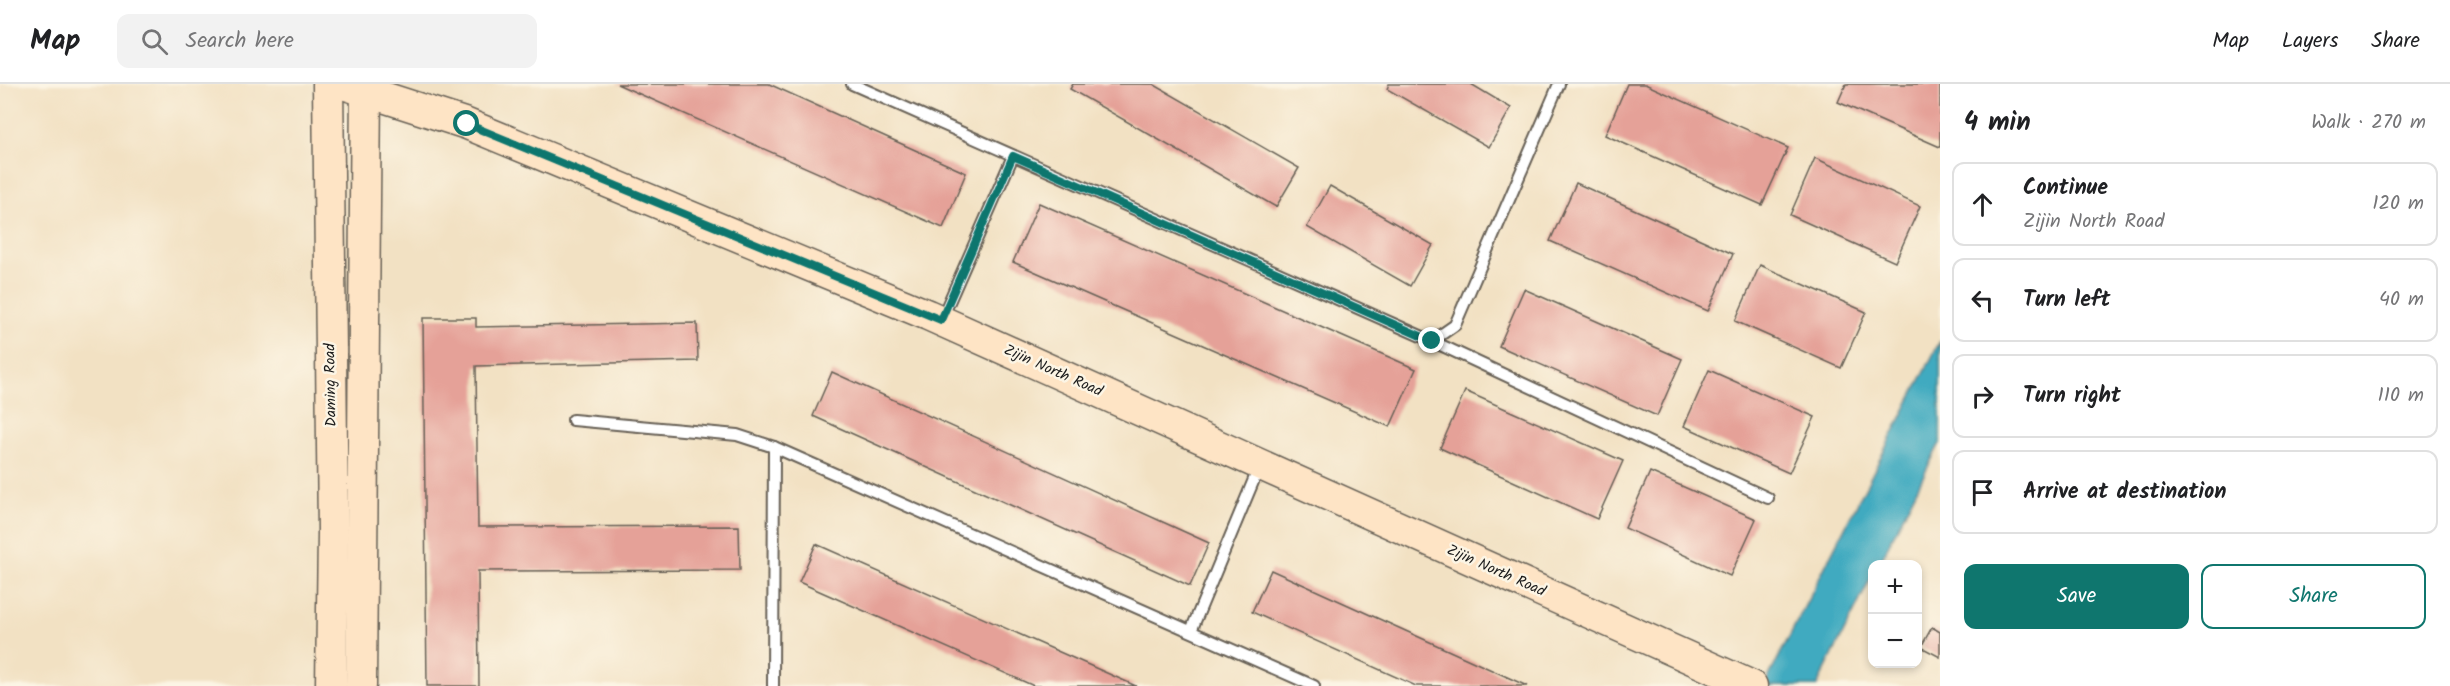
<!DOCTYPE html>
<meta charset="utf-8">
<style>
body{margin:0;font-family:Kalam,sans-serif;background:#f2f2f2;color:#202124}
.controls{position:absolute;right:18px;bottom:18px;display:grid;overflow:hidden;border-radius:12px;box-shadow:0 3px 9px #0003}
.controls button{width:54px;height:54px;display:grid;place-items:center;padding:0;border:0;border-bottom:2px solid #e0e0e0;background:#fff;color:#202124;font:30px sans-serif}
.stop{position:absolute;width:18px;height:18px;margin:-14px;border:4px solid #0f766e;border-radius:50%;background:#fff}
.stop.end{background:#0f766e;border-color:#fff;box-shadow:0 2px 6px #0008}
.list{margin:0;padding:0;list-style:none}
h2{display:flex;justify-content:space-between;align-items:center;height:78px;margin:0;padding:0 24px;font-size:26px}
h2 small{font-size:20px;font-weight:400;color:#757577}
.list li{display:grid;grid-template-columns:39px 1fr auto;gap:18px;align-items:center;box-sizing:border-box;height:84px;margin:0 12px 12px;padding:0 12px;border:2px solid #e0e0e0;border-radius:12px}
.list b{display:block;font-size:22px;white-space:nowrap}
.list p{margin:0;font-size:20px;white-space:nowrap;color:#757577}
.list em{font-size:20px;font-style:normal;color:#757577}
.actions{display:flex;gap:12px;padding:18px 24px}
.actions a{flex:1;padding:14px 0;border:2px solid #0f766e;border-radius:12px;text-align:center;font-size:21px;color:#0f766e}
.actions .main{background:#0f766e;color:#fff}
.icon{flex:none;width:33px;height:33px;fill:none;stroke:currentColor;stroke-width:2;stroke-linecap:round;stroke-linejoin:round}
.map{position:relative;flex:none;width:1940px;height:602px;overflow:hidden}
header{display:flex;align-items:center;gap:36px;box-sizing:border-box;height:84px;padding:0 30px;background:#fff;border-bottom:2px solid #e0e0e0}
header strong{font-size:28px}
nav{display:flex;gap:33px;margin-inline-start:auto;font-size:21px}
.search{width:420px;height:54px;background:#f2f2f2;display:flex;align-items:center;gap:15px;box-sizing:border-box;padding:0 21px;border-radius:12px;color:#757577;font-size:22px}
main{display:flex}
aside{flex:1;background:#fff}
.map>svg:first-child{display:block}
.water{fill:#40aac0;stroke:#2e636e;stroke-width:1.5}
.building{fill:#e5a198}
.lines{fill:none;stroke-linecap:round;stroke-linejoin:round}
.lane-casing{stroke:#676156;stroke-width:14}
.secondary-casing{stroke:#676156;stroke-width:33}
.lane{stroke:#fff;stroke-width:10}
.secondary{stroke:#fee4c5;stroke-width:30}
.route{stroke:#0f766e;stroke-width:8}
.labels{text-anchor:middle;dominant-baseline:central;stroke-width:5;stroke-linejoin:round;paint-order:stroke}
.street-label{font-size:15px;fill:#1c1c1c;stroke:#fcf5e5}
</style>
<header>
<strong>Map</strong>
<div class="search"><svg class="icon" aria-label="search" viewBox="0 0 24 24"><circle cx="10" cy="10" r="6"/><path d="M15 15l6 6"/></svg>Search here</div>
<nav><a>Map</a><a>Layers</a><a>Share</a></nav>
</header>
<main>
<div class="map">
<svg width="1940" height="602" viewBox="0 0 1940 602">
<rect width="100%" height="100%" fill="#fcf5e5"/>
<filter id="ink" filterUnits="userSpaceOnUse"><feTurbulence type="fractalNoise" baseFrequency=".0167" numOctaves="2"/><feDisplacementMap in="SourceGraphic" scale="12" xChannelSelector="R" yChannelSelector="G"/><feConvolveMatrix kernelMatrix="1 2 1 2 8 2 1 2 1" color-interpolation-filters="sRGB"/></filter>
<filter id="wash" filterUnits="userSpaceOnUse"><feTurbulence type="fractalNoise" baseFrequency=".008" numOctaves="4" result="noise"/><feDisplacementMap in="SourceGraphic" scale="24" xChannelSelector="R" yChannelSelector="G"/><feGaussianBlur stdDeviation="1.35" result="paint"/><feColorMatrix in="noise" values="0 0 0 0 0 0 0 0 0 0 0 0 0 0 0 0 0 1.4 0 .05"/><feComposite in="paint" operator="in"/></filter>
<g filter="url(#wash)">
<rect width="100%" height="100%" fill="#f2e1c3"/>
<!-- water -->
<polygon class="water" points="1940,257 1940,359 1879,480 1872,480 1872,492 1817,602 1764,602"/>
<g id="blocks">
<!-- building -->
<g class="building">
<polygon points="617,0 769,0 966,89 943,144"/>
<polygon points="1073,0 1153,0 1299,84 1276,123 1070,5"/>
<polygon points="1389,0 1471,0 1511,24 1489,63 1387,5"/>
<polygon points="1627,0 1645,0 1788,64 1762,121 1605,51"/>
<polygon points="1846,0 1940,0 1940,63 1838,18"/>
<polygon points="1815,74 1920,122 1895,178 1790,131"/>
<polygon points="1576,99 1733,170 1708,227 1550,157"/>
<polygon points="1330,102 1433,161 1410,202 1307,143"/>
<polygon points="1039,119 1416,285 1390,343 1013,178"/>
<polygon points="1760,181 1866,228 1841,284 1735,237"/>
<polygon points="1524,205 1682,275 1657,332 1499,262"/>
<polygon points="423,234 476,234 476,243 697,239 698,277 476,282 478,443 739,442 740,486 478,487 479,602 427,602"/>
<polygon points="1709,286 1815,333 1789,389 1684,342"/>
<polygon points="832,288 1209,459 1190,502 813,332"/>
<polygon points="1465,307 1623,377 1597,435 1440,364"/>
<polygon points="1650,388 1756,435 1730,492 1625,444"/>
<polygon points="816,460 1136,602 1034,602 799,498"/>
<polygon points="1271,486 1527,602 1416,602 1252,528"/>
<polygon points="1932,543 1940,548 1940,573 1921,563"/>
</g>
</g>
</g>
<g filter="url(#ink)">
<use href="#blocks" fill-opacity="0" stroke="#676156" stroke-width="1.5"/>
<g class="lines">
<defs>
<g id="lane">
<polyline points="852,0 1432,257 1768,414"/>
<polyline points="942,234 1013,72"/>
<polyline points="1432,257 1455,241 1559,0"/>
<polyline points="573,336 737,351 774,363 1314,602"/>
<polyline points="1191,547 1260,381"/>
<polyline points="773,602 774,363"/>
</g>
<g id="secondary">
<polyline points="328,0 333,449 331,602"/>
<polyline points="343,0 467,40 928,231 1752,602"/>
<polyline points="361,602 366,0"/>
</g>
</defs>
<!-- lane casing -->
<use href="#lane" class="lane-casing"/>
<!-- secondary casing -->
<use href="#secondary" class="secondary-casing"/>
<!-- lane -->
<use href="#lane" class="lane"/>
<!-- secondary -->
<use href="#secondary" class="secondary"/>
</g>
</g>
<g class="lines" filter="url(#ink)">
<!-- route -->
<polyline class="route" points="467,40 941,236 1013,72 1432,257"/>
</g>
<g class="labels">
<!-- street labels -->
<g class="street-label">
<text transform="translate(1053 287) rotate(24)">Zijin North Road</text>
<text transform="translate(331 301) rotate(-91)">Daming Road</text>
<text transform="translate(1496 487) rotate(24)">Zijin North Road</text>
</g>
</g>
</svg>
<div class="controls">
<button>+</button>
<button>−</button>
</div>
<div class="stop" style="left:467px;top:40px"></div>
<div class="stop end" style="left:1432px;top:257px"></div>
</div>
<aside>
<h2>4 min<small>Walk · 270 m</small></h2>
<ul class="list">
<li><svg class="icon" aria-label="ahead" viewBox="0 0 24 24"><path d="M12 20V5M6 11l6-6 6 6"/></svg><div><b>Continue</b><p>Zijin North Road</p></div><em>120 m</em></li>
<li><svg class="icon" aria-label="left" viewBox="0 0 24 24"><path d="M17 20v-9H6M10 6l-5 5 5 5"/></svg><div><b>Turn left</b></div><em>40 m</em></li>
<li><svg class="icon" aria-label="right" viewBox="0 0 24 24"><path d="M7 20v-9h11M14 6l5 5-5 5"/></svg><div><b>Turn right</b></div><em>110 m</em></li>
<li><svg class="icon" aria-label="arrive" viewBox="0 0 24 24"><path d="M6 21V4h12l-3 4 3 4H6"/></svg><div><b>Arrive at destination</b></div></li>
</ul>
<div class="actions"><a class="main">Save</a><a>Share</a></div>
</aside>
</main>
